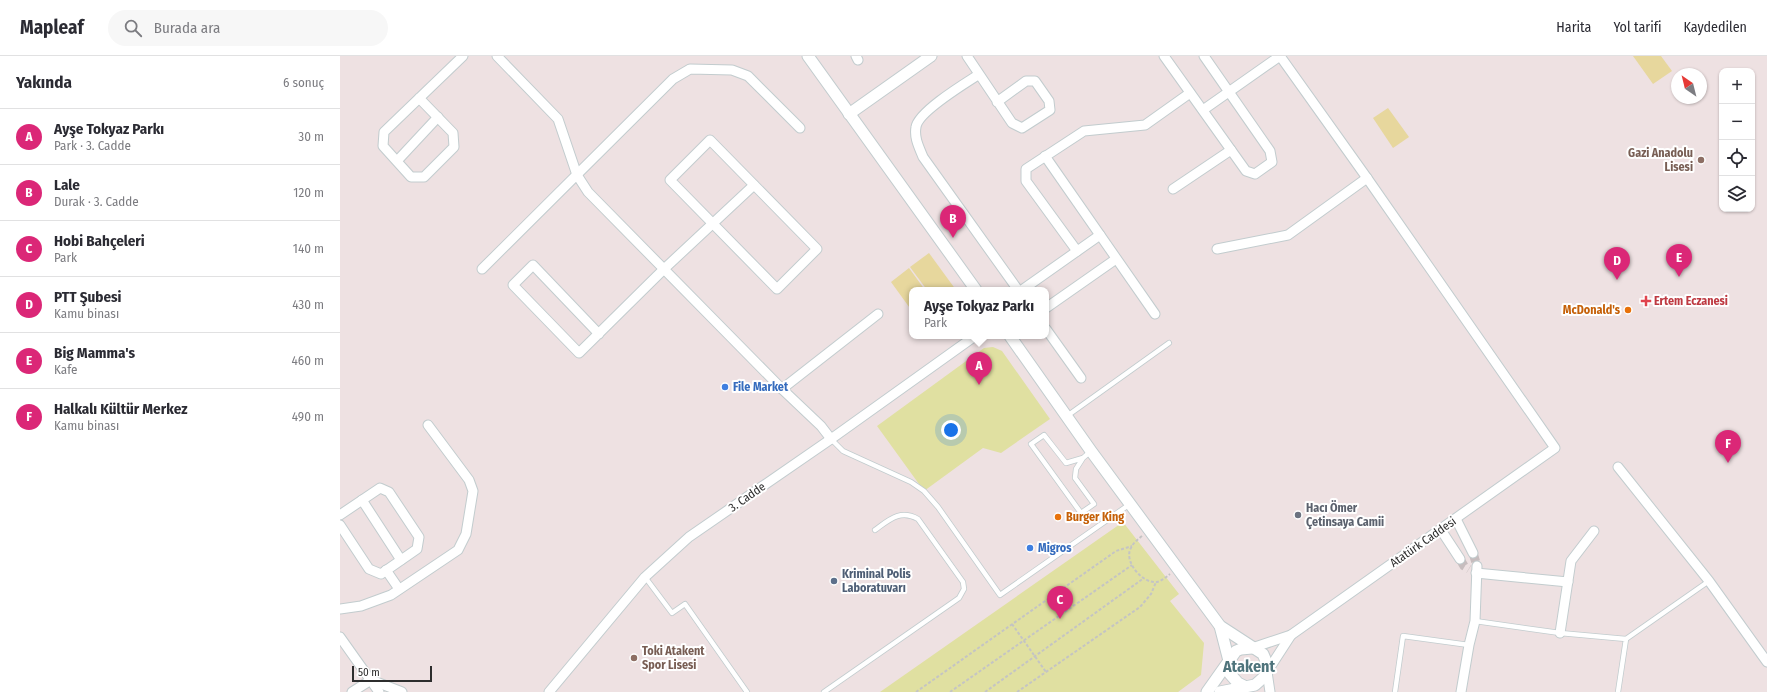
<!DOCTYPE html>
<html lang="tr">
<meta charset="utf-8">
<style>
body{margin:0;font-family:"Fira Sans Condensed",sans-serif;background:#f7f7f7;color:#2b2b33}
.controls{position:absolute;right:12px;top:12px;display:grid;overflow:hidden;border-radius:8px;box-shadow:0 1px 3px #0004}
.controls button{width:36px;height:36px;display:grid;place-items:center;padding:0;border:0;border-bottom:1px solid #e1e1e2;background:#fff;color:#2b2b33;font:20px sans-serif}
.compass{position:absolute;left:1331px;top:12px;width:36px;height:36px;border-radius:50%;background:#fff;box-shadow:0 1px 3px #0004;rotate:325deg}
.scale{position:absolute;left:12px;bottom:10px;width:80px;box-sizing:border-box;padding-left:4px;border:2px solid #2d2d2d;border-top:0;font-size:11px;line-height:14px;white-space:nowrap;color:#2d2d2d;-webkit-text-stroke:3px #fff;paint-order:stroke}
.you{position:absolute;left:611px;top:374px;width:14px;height:14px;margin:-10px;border:3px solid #fff;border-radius:50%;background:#1a73e8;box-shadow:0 0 0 6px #1a73e833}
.badge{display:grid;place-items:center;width:26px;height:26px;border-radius:50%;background:#db2777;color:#fff;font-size:13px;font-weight:700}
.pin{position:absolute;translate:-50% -33px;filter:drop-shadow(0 1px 2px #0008)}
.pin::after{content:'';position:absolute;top:21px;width:14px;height:12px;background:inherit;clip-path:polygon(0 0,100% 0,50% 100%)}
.popup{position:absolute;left:569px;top:231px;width:140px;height:52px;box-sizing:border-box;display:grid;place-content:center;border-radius:8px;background:#fff;filter:drop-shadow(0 1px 3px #0005);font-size:13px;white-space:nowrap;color:#7c7c81}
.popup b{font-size:15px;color:#2b2b33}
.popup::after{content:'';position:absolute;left:50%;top:100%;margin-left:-8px;border:8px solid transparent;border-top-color:#fff}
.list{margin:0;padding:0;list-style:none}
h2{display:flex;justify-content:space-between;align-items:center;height:52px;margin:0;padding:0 16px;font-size:17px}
h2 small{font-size:13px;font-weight:400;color:#7c7c81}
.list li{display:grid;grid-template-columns:26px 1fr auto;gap:12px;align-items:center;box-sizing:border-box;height:56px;padding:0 16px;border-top:1px solid #e1e1e2}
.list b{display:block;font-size:15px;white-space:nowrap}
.list p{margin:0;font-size:13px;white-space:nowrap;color:#7c7c81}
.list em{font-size:13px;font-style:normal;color:#7c7c81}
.icon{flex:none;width:22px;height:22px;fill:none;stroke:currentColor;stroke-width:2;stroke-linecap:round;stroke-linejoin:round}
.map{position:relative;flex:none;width:1427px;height:636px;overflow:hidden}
header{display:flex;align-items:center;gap:24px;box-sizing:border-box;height:56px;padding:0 20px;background:#fff;border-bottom:1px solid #e1e1e2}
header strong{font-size:19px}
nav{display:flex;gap:22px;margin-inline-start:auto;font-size:14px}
.search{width:280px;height:36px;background:#f7f7f7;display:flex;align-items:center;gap:10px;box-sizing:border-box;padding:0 14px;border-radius:22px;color:#7c7c81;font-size:15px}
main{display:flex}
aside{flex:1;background:#fff}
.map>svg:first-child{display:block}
.green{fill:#e0e0a1}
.pitch{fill:#e7d79d}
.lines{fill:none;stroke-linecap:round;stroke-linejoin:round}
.minor-tunnel{stroke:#c7bdbe;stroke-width:9;stroke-dasharray:9 4.5;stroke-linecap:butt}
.service-casing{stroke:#c2ccce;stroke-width:6}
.minor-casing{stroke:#c2ccce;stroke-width:11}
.tertiary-casing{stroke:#c2ccce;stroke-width:13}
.path{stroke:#c4c4c4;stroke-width:2;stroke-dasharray:3 2;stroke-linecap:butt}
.service{stroke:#fff;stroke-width:4.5}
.minor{stroke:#fff;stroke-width:9}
.tertiary{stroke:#fff;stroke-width:11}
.education-dot{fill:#8d6e63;stroke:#fff;stroke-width:1.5}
.health-dot{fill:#e0444e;stroke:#fff;stroke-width:1.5}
.food-dot{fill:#e8710a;stroke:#fff;stroke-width:1.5}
.shop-dot{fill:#3f7fe0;stroke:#fff;stroke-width:1.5}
.worship-dot{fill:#6b7280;stroke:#fff;stroke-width:1.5}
.service-dot{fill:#5c6f8a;stroke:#fff;stroke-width:1.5}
.labels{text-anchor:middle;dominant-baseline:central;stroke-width:4;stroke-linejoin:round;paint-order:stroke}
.education-label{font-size:12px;font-weight:bold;fill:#785e54;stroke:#fff;text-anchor:end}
.health-label{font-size:12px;font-weight:bold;fill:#be3a42;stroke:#fff;text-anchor:start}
.food-label{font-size:12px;font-weight:bold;fill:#c56008;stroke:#fff;text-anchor:end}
.shop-label{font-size:12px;font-weight:bold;fill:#366cbe;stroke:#fff;text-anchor:start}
.street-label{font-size:12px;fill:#2d2d2d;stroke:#fff}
.worship-label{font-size:12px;font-weight:bold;fill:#5b616d;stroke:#fff;text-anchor:start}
.service-label{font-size:12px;font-weight:bold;fill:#4e5e75;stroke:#fff;text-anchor:start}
.district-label{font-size:16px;font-weight:bold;fill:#4f747c;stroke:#fff}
</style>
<header>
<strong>Mapleaf</strong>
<div class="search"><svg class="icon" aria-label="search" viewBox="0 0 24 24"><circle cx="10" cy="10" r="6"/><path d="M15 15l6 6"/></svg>Burada ara</div>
<nav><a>Harita</a><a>Yol tarifi</a><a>Kaydedilen</a></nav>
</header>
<main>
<aside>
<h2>Yakında<small>6 sonuç</small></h2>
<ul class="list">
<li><span class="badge">A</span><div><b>Ayşe Tokyaz Parkı</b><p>Park · 3. Cadde</p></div><em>30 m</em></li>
<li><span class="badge">B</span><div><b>Lale</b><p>Durak · 3. Cadde</p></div><em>120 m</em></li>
<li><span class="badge">C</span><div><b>Hobi Bahçeleri</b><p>Park</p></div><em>140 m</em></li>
<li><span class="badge">D</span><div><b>PTT Şubesi</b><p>Kamu binası</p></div><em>430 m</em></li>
<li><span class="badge">E</span><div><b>Big Mamma's</b><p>Kafe</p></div><em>460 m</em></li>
<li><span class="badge">F</span><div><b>Halkalı Kültür Merkez</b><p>Kamu binası</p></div><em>490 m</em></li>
</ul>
</aside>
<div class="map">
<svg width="1427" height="636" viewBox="0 0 1427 636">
<rect width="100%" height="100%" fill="#eee1e2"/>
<!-- green -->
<g class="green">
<polygon points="653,291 662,295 710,363 661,397 643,392 584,435 537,370 644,292"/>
<polygon points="783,466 839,538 830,545 864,587 861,619 838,636 540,636"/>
</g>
<!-- pitch -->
<g class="pitch">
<polygon points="1293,0 1321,0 1332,15 1313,28"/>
<polygon points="1048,52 1069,81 1053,92 1033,62"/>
<polygon points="589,197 616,234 587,234 570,211"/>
<polygon points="569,212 585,234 572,234 572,255 551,226"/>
</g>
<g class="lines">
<!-- minor-tunnel -->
<g class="minor-tunnel">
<polyline points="1133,497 1137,510"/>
<polyline points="1120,503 1124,510 1129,513"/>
</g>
<defs>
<g id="service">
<polyline points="727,360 829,287"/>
<polyline points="491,383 503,395 571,426 584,435 598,451 660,539 790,448"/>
<polyline points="743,402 736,413 735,422 754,448 741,457 691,388 704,379 726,407 743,402 751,395"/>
<polyline points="305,521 332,557 345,548 407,636"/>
<polyline points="1135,565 1220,577 1286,583 1278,636"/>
<polyline points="1286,583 1369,525"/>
<path d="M484 636 619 542 624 533 623 526 578 463C560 453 549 464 535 474"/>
<polyline points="1055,636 1063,580 1129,589"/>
</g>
<g id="minor">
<polyline points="157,0 218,63 237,119 248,136 442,333 481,370 491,383"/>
<polyline points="516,0 518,4"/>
<polyline points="627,0 672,67 682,72 710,54 709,45 695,25 686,25 657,46"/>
<polyline points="824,0 906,115 915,118 932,106 930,95 864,0"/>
<path d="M638 19C624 28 578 56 576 71 574 82 579 91 583 101L678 234"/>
<polyline points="79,42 113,77 114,91 84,121 71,121 43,90 44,76 123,0"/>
<polyline points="863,54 940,0"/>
<polygon points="370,84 477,193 437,233 330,124"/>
<polyline points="705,100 815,258"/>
<polyline points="57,105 98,61"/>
<polyline points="833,133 891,94"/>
<polyline points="877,193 948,179 1027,122"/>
<polyline points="737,195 686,125 686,113 744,75 805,69 850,37"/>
<polyline points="142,213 333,23 350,13 392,14 408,20 460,72"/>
<polyline points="682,234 760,179"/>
<polyline points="706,252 776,203"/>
<polyline points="706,273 741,322"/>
<polyline points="259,278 193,209 173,229 239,297 324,213 414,129"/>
<polyline points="442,333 538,258"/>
<polyline points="1278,411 1369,525 1427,606"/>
<polyline points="22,444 61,504"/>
<polyline points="0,459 40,432 49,436 79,481 77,493 41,518 29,513 0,469"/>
<polyline points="1116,463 1133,497"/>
<polyline points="1101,474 1120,503"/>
<polyline points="46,514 59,533"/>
<polyline points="1136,517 1228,526"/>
<polyline points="0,553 21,550 51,539 118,494 126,478 133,435 129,424 88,369"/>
<polyline points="1220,577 1231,505 1254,475"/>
<polyline points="0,581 39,636"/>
<polyline points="912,592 951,579 1215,392 1027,122 940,0"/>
<polyline points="31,624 62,636"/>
<polyline points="12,636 31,624"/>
<polyline points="209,636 305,521 349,481 491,383 635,280"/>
<polyline points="930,636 927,616 951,579"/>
<polyline points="1121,636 1129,589 1135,565 1137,510"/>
</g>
<g id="tertiary">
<polyline points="468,0 636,234"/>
<polyline points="509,58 591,0"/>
<polyline points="670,280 751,395 880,570 923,598 928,610 927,616 924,621 915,629 880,636"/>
<polyline points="880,570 889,605 890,618 898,627 904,630"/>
<polyline points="867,636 896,595 901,593 912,592"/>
</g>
</defs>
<!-- service casing -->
<use href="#service" class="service-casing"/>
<!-- minor casing -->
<use href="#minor" class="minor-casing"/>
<!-- tertiary casing -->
<use href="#tertiary" class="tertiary-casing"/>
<!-- path -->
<g class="path">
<path d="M802 480C797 484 792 488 790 494 785 507 803 528 817 526 822 525 826 521 830 518"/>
<polyline points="672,568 706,616"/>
<polyline points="576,636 776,495 792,490"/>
<polyline points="610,636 792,509"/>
<polyline points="645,636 804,522"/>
<polyline points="677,636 800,551 811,538 816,526"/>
</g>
<!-- service -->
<use href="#service" class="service"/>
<!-- minor -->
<use href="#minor" class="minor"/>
<!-- tertiary -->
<use href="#tertiary" class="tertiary"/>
</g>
<!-- markers -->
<g class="education-dot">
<circle cx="1361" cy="104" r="4"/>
<circle cx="294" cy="602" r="4"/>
</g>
<path class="health-dot" d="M1304 239h4v4h4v4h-4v4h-4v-4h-4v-4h4z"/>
<g class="food-dot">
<circle cx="1288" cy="254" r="4"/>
<circle cx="718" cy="461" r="4"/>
</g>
<g class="shop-dot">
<circle cx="385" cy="331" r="4"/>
<circle cx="690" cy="492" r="4"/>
</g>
<circle class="worship-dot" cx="958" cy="459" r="4"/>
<circle class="service-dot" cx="494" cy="525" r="4"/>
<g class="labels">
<!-- education labels -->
<g class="education-label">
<text x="1353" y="97">Gazi Anadolu<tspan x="1353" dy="14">Lisesi</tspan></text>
<text x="302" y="595" text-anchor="start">Toki Atakent<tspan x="302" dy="14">Spor Lisesi</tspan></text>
</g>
<!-- health labels -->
<g class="health-label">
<text x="1314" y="245">Ertem Eczanesi</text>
</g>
<!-- food labels -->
<g class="food-label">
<text x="1280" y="254">McDonald's</text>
<text x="726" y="461" text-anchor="start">Burger King</text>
</g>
<!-- shop labels -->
<g class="shop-label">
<text x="393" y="331">File Market</text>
<text x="698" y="492">Migros</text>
</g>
<!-- street labels -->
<g class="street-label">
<text transform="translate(407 441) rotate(-35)">3. Cadde</text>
<text transform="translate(1083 486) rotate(-35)">Atatürk Caddesi</text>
</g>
<!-- worship labels -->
<g class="worship-label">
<text x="966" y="452">Hacı Ömer<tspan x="966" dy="14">Çetinsaya Camii</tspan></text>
</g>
<!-- service labels -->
<g class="service-label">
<text x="502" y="518">Kriminal Polis<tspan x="502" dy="14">Laboratuvarı</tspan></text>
</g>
<!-- district labels -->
<g class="district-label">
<text x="909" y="610">Atakent</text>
</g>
</g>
</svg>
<div class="controls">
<button>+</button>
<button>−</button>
<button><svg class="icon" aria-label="locate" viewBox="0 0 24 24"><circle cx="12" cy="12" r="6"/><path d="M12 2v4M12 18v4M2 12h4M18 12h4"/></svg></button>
<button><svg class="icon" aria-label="layers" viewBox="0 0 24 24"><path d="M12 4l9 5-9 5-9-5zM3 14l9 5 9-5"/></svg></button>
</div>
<svg class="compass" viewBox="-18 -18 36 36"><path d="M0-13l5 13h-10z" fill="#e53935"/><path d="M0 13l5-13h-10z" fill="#7c7c81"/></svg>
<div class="scale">50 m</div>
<div class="you"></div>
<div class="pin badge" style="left:639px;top:329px">A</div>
<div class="popup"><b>Ayşe Tokyaz Parkı</b>Park</div>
<div class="pin badge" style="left:613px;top:182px">B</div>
<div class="pin badge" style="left:720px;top:563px">C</div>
<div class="pin badge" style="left:1277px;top:224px">D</div>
<div class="pin badge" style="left:1339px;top:221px">E</div>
<div class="pin badge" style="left:1388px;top:407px">F</div>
</div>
</main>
